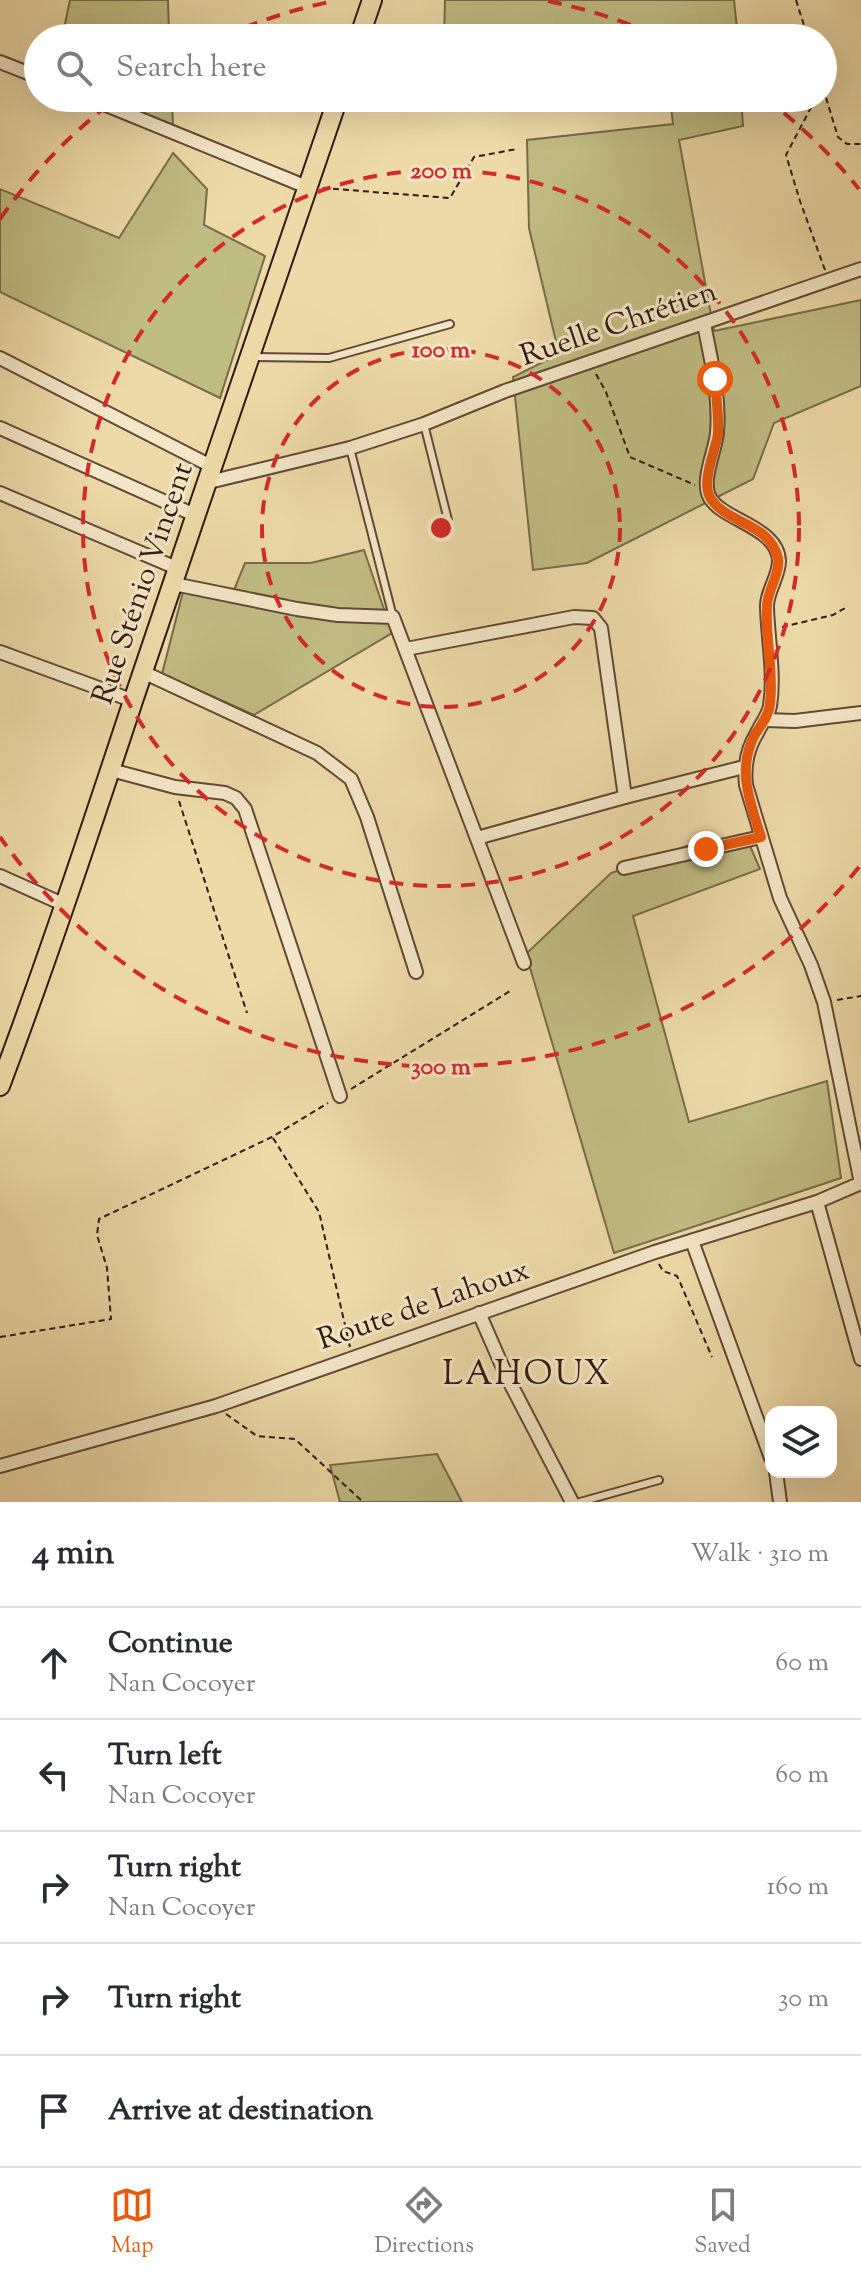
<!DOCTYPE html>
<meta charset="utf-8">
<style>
body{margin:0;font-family:"Sorts Mill Goudy",serif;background:#f7f7f7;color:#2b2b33}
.controls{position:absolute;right:24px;bottom:24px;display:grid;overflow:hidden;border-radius:16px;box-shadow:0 8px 32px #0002}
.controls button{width:72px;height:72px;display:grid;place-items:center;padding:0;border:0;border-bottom:2px solid #e1e1e2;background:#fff;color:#2b2b33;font:40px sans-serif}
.stop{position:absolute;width:24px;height:24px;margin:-18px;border:6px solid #ea580c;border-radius:50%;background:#fff}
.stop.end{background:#ea580c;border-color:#fff;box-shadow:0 2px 8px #0008}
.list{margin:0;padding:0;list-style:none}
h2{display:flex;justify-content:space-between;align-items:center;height:104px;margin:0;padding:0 32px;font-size:34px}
h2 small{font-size:26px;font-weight:400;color:#7c7c81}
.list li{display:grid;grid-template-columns:52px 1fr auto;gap:24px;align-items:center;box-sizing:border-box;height:112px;padding:0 32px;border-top:2px solid #e1e1e2}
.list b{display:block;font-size:30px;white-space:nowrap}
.list p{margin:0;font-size:26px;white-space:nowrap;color:#7c7c81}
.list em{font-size:26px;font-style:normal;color:#7c7c81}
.icon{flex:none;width:44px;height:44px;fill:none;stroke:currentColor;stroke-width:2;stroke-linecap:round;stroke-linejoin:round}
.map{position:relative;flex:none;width:861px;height:1502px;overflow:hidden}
.search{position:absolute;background:#fff;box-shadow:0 8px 32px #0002;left:24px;right:24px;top:24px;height:88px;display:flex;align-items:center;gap:20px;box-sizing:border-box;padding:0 28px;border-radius:44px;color:#7c7c81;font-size:30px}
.sheet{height:664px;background:#fff}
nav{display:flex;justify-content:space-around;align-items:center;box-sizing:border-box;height:112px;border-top:2px solid #e1e1e2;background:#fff;font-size:22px;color:#7c7c81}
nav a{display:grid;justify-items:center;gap:4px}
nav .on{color:#ea580c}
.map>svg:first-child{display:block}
.green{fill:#c0bd83;stroke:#786b4a;stroke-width:2}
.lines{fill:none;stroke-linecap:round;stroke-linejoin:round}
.lane-casing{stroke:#604936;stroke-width:10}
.street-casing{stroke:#604936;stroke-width:16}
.primary-casing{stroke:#301910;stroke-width:22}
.path{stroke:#301910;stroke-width:2;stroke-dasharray:6 4;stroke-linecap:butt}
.lane{stroke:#f4e7c7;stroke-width:6}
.street{stroke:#f4e7c7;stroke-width:12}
.primary{stroke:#eedaa9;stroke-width:18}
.route{stroke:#ea580c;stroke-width:10}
.ring{fill:none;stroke:#d62828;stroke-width:4;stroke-dasharray:14 10}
.labels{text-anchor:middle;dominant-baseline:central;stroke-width:6;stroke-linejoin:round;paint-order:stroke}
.street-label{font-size:30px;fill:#301910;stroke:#f4e7c7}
.quarter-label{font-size:34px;letter-spacing:2px;fill:#301910;stroke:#f4e7c7}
.centre{fill:#d62828;stroke:#f4e7c7;stroke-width:4}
.ring-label{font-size:24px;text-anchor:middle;font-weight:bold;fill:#d62828;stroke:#f4e7c7;stroke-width:6;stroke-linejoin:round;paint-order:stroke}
</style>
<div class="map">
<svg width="861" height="1502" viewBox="0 0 861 1502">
<rect width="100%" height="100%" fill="#eedaa9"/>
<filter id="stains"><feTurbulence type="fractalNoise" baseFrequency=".0025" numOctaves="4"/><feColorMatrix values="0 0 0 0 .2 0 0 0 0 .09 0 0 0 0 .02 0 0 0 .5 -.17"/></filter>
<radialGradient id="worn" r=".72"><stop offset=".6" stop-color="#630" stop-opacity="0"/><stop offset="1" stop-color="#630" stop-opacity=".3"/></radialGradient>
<!-- green -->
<g class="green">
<polygon points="70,0 168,0 169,38 62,38"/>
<polygon points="445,0 734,0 738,38 444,38"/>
<polygon points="110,98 172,98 173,130"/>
<polygon points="670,98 741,98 743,126 679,140 714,331 861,300 861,386 774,423 753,479 587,563 533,570 513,377 559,354 529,228 527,140 673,124"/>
<polygon points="173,153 207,189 204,225 265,256 220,398 0,292 0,189 119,238"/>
<polygon points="364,550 392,633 254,715 162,674 185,584 232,595 245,563 311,563"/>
<polygon points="747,839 760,869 633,916 689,1122 827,1081 841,1178 614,1253 526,954 611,873 687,846 695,861"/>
<polygon points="437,1454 462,1502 340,1502 330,1465"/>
</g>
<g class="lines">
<defs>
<g id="lane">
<polyline points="252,357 329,358 450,324"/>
<polyline points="424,424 448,520"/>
<polyline points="350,448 393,617"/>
<polyline points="580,1502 659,1480"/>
</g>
<g id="street">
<polyline points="0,62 38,77"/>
<polyline points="89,98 307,187"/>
<path d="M704 324C711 360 720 396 717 432 716 450 700 481 710 498 724 521 778 527 779 561 779 577 766 592 767 608 768 640 775 674 770 706 768 716 761 724 757 733 747 749 744 766 746 785L780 898 811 965 824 1002 861 1183"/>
<polyline points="0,358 213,467"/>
<polyline points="0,428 197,516"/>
<polyline points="209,482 350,448 424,424 505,391 861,269"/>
<polyline points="0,493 179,569"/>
<polyline points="174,584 297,609 338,615 393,617 524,963"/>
<polyline points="406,649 574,617 593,618 601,628 625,797"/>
<polyline points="0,652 134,701"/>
<polyline points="143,672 317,753 351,779 367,817 416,972"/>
<polyline points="765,720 795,721 861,713"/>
<polyline points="111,770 175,787 225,793 236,798 245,809 340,1096"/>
<polyline points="477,838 625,797 744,767"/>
<polyline points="624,868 761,837"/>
<polyline points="0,876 65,905"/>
<polyline points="817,1202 861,1359"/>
<polyline points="692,1241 771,1458"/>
<polyline points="479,1313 507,1377 572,1502"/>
<polyline points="0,1466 216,1406 655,1252 817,1202 861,1183"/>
<polyline points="776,1472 780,1502"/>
</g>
<g id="primary">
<polyline points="359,38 372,0"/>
<path d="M0 1086C48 958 91 828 134 698 202 498 268 298 338 98"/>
</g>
</defs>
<!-- lane casing -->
<use href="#lane" class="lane-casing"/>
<!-- street casing -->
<use href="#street" class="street-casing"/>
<!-- primary casing -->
<use href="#primary" class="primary-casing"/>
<!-- path -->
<g class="path">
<polyline points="796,0 808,38"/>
<polyline points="823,88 838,137 847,144 861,144"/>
<polyline points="816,98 786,155 800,201 825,270"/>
<polyline points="323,188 450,198 474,157 517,149"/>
<polyline points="596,374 606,392 630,457 695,485"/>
<polyline points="782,627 833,615 847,607"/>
<polyline points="179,801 247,1013"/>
<polyline points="837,1000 861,996"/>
<polyline points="351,1089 510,991"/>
<polyline points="273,1138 319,1212 350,1347"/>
<polyline points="659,1264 663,1271 677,1276 679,1280 712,1357"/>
<polyline points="0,1337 111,1319 107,1268 97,1235 99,1219 272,1137 328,1103"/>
<polyline points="226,1414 257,1436 295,1439 363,1502"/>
</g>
<!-- lane -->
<use href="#lane" class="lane"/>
<!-- street -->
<use href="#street" class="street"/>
<!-- primary -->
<use href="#primary" class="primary"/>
</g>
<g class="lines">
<!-- route -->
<path class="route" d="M706 849 761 837C750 802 737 771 754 736 760 726 769 716 770 704 774 671 765 638 767 606 767 591 781 572 778 558 770 523 729 525 711 499 700 483 716 450 718 434 719 416 716 396 715 379"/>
</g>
<!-- distance rings -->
<g class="ring">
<circle cx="441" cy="528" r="179"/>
<circle cx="441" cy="528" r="358"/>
<path d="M859 867A538 538 0 0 1 0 837M0 219A538 538 0 0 1 117 98M222 37A538 538 0 0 1 334 1M548 1A538 538 0 0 1 660 37M765 98A538 538 0 0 1 859 189"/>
</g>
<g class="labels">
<!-- street labels -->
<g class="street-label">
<text transform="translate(619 325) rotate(-19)">Ruelle Chrétien</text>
<text transform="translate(144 584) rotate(-71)">Rue Sténio Vincent</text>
<text transform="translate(424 1306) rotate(-19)">Route de Lahoux</text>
</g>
<!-- quarter labels -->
<g class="quarter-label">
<text x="527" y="1375">LAHOUX</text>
</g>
</g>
<circle cx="441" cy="528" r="12" class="centre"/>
<g class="ring-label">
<text x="441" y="178">200 m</text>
<text x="441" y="357">100 m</text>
<text x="441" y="1074">300 m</text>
</g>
<rect width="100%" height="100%" filter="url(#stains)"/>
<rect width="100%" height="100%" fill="url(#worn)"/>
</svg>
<div class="controls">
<button><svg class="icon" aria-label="layers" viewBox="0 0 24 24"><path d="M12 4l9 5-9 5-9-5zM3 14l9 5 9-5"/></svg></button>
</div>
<div class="stop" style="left:715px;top:379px"></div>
<div class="stop end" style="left:706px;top:849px"></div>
<div class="search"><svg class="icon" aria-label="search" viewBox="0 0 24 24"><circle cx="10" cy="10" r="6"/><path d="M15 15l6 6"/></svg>Search here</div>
</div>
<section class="sheet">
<h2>4 min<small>Walk · 310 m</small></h2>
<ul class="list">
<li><svg class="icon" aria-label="ahead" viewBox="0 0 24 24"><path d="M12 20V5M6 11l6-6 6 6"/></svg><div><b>Continue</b><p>Nan Cocoyer</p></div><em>60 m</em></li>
<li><svg class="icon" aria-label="left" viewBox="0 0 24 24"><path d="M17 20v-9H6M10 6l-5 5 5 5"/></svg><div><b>Turn left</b><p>Nan Cocoyer</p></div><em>60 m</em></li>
<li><svg class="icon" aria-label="right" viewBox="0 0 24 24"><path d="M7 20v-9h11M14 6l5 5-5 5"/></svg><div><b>Turn right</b><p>Nan Cocoyer</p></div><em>160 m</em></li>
<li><svg class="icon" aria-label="right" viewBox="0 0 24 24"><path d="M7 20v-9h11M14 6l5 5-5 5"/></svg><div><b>Turn right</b></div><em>30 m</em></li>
<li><svg class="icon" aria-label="arrive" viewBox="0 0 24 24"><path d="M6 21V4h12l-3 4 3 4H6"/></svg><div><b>Arrive at destination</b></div></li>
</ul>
</section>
<nav>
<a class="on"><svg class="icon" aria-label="map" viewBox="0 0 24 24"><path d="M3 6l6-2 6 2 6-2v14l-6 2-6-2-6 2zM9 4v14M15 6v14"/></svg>Map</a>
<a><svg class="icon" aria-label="directions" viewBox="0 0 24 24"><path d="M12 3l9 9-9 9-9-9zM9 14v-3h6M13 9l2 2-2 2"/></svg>Directions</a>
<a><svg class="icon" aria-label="saved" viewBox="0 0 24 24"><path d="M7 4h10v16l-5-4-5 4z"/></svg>Saved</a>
</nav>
